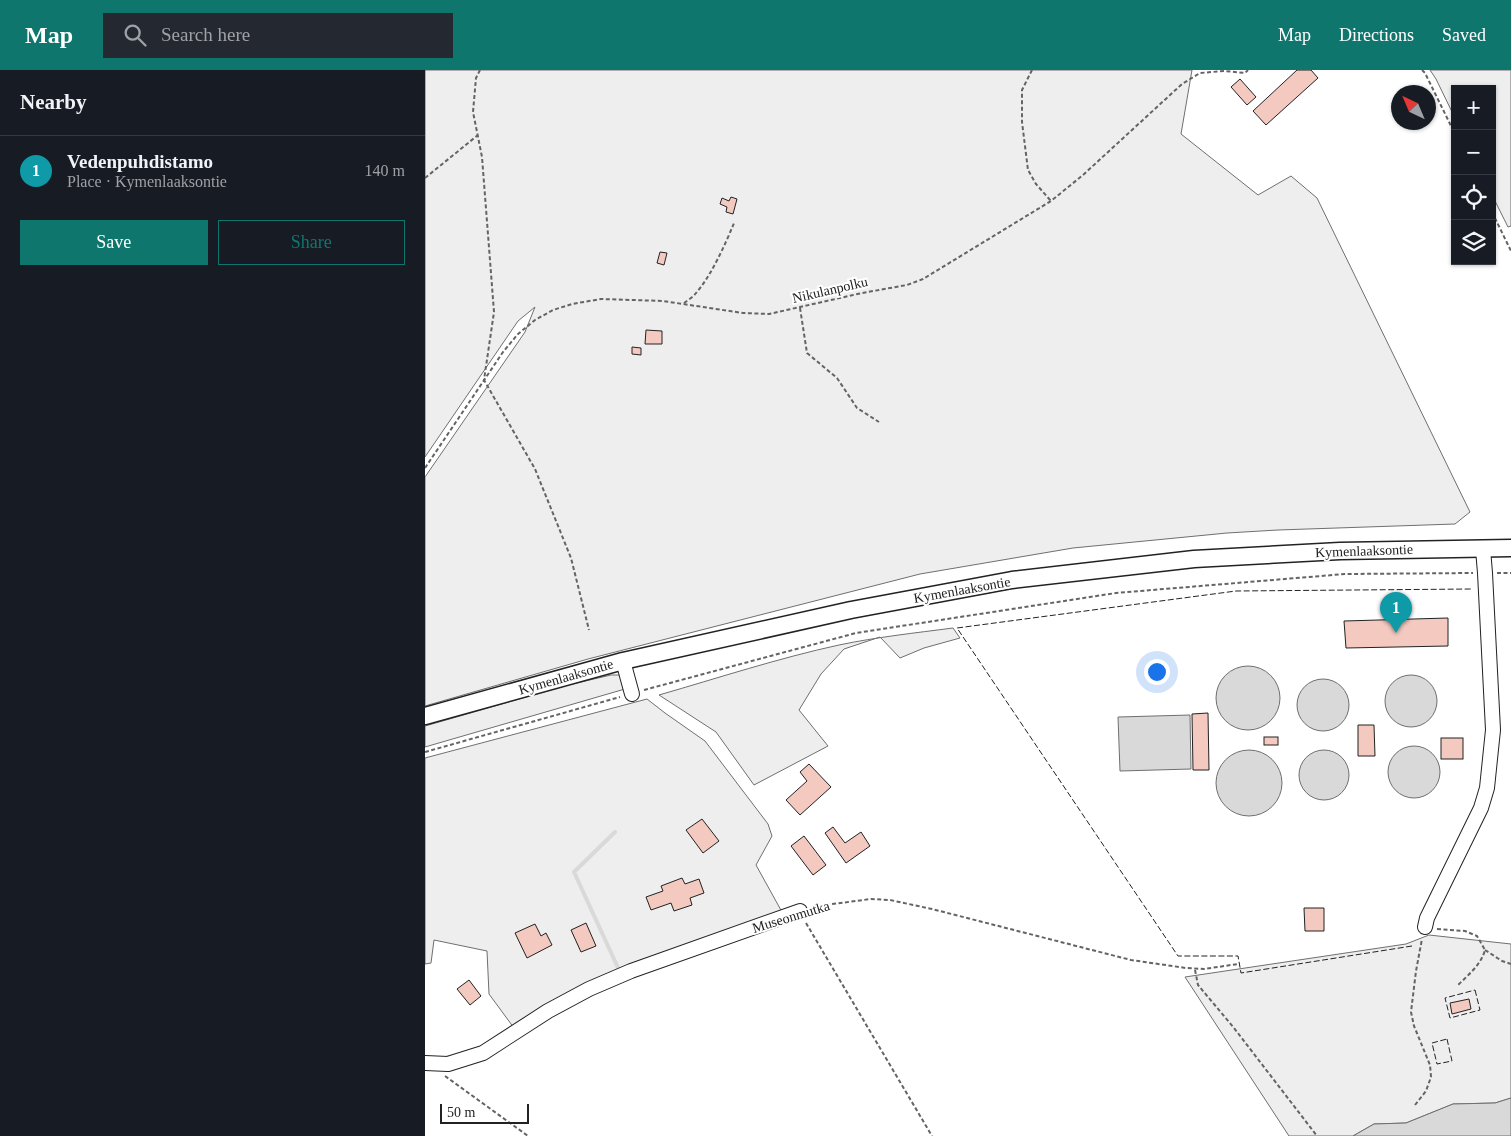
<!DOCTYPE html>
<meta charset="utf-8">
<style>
body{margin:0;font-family:Georgia,serif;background:#242831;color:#f1f3f6}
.controls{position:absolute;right:15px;top:15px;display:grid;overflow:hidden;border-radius:0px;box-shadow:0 1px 4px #0004}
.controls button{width:45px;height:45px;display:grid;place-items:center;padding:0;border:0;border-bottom:1px solid #363941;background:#171b24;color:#f1f3f6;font:25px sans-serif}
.compass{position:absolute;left:966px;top:15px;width:45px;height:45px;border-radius:50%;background:#171b24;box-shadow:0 1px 4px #0004;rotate:316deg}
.scale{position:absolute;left:15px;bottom:12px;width:89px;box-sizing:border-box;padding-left:5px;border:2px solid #222;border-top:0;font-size:14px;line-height:18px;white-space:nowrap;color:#222;-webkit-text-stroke:4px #fff;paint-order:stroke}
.you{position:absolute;left:731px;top:601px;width:18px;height:18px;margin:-12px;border:4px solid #fff;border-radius:50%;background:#1a73e8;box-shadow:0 0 0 8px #1a73e833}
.badge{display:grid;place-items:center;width:32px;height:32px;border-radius:50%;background:#0f766e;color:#fff;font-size:16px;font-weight:700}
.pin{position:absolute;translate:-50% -41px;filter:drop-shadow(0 1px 2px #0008)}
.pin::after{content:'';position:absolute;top:26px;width:18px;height:15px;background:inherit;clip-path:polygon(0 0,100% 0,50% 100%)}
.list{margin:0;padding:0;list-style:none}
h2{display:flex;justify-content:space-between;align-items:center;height:65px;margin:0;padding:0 20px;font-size:21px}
h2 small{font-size:16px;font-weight:400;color:#9ea1a6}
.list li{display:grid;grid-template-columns:32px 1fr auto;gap:15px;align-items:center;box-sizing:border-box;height:70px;padding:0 20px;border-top:1px solid #363941}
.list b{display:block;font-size:19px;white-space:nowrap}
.list p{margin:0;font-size:16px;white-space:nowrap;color:#9ea1a6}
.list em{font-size:16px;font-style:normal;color:#9ea1a6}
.actions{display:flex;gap:10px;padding:15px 20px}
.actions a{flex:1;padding:11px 0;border:1px solid #0f766e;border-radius:0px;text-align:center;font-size:18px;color:#0f766e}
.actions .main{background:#0f766e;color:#fff}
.icon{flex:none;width:28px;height:28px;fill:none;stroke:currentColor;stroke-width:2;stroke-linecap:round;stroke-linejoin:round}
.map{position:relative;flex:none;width:1086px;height:1066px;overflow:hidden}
header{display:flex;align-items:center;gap:30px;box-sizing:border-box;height:70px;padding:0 25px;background:#0f766e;color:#fff}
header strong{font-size:24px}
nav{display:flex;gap:28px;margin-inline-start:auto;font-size:18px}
.search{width:350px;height:45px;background:#242831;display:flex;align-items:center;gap:12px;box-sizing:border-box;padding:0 18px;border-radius:0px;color:#9ea1a6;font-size:19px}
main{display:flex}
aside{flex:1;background:#171b24}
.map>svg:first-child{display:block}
.green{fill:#eee;stroke:#6f6f6f}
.water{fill:#d9d9d9;stroke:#6f6f6f}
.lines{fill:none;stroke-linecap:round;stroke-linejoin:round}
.stream{stroke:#d9d9d9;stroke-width:4}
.building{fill:#f3c9c0;stroke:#222}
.minor-casing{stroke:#222;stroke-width:16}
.major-casing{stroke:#222;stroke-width:19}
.path{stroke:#646464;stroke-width:2;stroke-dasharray:4 2.5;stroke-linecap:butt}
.minor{stroke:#fff;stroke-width:14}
.major{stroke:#fff;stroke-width:16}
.fence{stroke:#222;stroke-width:1;stroke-dasharray:6 2.5;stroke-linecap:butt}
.labels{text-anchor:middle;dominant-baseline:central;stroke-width:4;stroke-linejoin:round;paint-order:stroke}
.street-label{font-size:14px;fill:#222;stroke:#fff}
</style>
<header>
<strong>Map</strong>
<div class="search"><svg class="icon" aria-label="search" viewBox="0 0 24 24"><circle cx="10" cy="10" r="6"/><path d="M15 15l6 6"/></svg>Search here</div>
<nav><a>Map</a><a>Directions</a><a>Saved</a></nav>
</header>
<main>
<aside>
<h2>Nearby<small></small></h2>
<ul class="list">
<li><span class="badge" style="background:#0f9aa8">1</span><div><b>Vedenpuhdistamo</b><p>Place · Kymenlaaksontie</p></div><em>140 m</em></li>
</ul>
<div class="actions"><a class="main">Save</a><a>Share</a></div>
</aside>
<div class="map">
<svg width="1086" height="1066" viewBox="0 0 1086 1066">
<rect width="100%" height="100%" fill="#fff"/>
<!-- green -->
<g class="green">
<polygon points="0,0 767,0 756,64 833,125 866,106 892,128 1045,442 1030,454 853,460 802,463 648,478 495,504 163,589 0,636 0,407 100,262 110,237 93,251 0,387"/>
<polygon points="1005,0 1086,0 1086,156 1083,157 1067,125 1067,19 1030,19 1030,48 1011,9"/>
<path d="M528 558 535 568 499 578 475 588 455 567 419 579 396 604 374 640 403 676 329 715 291 662 234 625C293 608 354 588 414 575 452 567 490 563 528 558Z"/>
<polygon points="186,605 195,605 200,619 0,677 0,656 143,615"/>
<polygon points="222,629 240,643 280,671 343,754 347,766 331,795 357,842 89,958 64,924 62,881 9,870 6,893 0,894 0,688"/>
<polygon points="1004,865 1086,874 1086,1028 1070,1033 1028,1034 981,1053 949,1054 928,1066 864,1066 760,907 981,874"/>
</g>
<!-- water -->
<g class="water">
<circle cx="823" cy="628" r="32"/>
<circle cx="986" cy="631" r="26"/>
<circle cx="898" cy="635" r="26"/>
<polygon points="765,645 766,699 695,701 693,647"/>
<circle cx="989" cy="702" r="26"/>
<circle cx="899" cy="705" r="25"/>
<circle cx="824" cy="713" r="33"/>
<polygon points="1086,1028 1086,1066 928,1066 949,1054 981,1053 1028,1034 1070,1033"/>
</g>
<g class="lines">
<!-- stream -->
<polyline class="stream" points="190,762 149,802 194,900"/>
</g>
<!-- building -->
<g class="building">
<polygon points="872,0 886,0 893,8 841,55 828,41"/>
<polygon points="815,9 831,27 822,35 806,17"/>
<polygon points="306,127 312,129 308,144 301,142 302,137 295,134 297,128 304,131"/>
<polygon points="235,182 242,183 239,195 232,193"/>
<polygon points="221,260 237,261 237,274 220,274"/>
<polygon points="207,277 216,278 216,285 207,284"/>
<polygon points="1023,548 1023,576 921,578 919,551"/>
<polygon points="783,643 784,700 768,700 767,644"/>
<polygon points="933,655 949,655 950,686 933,686"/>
<rect x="839" y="667" width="14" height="8"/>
<rect x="1016" y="668" width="22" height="21"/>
<polygon points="384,694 406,717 375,745 361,730 382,711 375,702"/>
<polygon points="277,749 294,771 278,783 261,760"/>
<polygon points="408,757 420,773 436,762 445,776 421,793 400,763"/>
<polygon points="379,766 401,795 388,805 366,776"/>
<polygon points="257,808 260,814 274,809 279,823 265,828 267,835 249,841 246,833 226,840 221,827 238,821 236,816"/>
<polygon points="879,838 899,838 899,861 880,861"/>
<polygon points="161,853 171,876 156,882 146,860"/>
<polygon points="110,854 116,866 121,863 127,875 102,888 90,863"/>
<polygon points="44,910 56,926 45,935 32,919"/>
<polygon points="1044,929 1046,939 1027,944 1025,933"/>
</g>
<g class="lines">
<defs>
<g id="minor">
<polyline points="198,591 207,624"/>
<polyline points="1000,857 1002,848 1056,738 1062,718 1068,660 1060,503 1058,479"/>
<polyline points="0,993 23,994 58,983 123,941 164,919 206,901 375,841"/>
</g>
<polyline id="major" points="0,646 198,591 426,540 587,510 769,489 915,481 1086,478"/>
</defs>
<!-- minor casing -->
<use href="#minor" class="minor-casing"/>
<!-- major casing -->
<use href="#major" class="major-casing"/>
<!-- path -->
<g class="path">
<polyline points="55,0 51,8 48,42 57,87 69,242 59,310 110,399 146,488 164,560"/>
<polyline points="607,0 597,20 597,52 603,100 611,114 626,131"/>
<polyline points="997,0 1000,3 1030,64"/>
<polyline points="0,108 53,65"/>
<polyline points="1067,142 1086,181"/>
<path d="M259 233C263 230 268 227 271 223 286 206 300 175 309 153"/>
<polyline points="375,238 382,283 412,308 432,338 454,352"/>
<polyline points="0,398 78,282 93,264 110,250 128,240 147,234 176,229 238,231 318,243 344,244 437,223 482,215 498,209 626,131 658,105 757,14 775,3 799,1 820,3 823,0"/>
<polyline points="1072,503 1086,503"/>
<polyline points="219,620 431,563 691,523 920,504 1048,503"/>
<polyline points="0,682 195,627"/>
<polyline points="388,838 400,835 446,829 465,830 507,839 706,890 761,898 779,899 813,894"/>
<polyline points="381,853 507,1066"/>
<path d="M1012 859 1040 861 1052 866 1060 880C1056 895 1043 905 1032 916"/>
<polyline points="1060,880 1077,891 1086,894"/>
<polyline points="770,900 773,915 809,958 892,1066"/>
<polyline points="20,1006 103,1066"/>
<polyline points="990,1035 1001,1021 1006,1007 1005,995 989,956 986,942 991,901 997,869"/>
</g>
<!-- minor -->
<use href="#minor" class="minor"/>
<!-- major -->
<use href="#major" class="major"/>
<!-- fence -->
<g class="fence">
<polyline points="987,876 816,903 813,886 753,886 532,558 811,521 1047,519"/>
<polygon points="1050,920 1055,940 1025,948 1020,928"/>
<polygon points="1022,969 1027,991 1012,994 1007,973"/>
</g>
</g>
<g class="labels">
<!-- street labels -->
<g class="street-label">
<text transform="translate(405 220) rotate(-13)">Nikulanpolku</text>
<text transform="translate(939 481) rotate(-2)">Kymenlaaksontie</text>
<text transform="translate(537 520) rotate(-10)">Kymenlaaksontie</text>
<text transform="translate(141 607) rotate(-16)">Kymenlaaksontie</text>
<text transform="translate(366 847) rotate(-17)">Museonmutka</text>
</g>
</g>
</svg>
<div class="controls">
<button>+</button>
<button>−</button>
<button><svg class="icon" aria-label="locate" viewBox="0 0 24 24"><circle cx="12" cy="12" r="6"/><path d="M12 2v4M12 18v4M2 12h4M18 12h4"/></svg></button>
<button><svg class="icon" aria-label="layers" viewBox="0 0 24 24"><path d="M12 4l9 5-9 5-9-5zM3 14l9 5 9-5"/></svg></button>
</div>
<svg class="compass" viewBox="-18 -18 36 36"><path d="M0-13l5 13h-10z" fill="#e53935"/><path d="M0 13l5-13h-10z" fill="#9ea1a6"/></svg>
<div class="scale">50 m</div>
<div class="you"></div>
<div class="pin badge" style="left:971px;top:563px;background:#0f9aa8">1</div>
</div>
</main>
